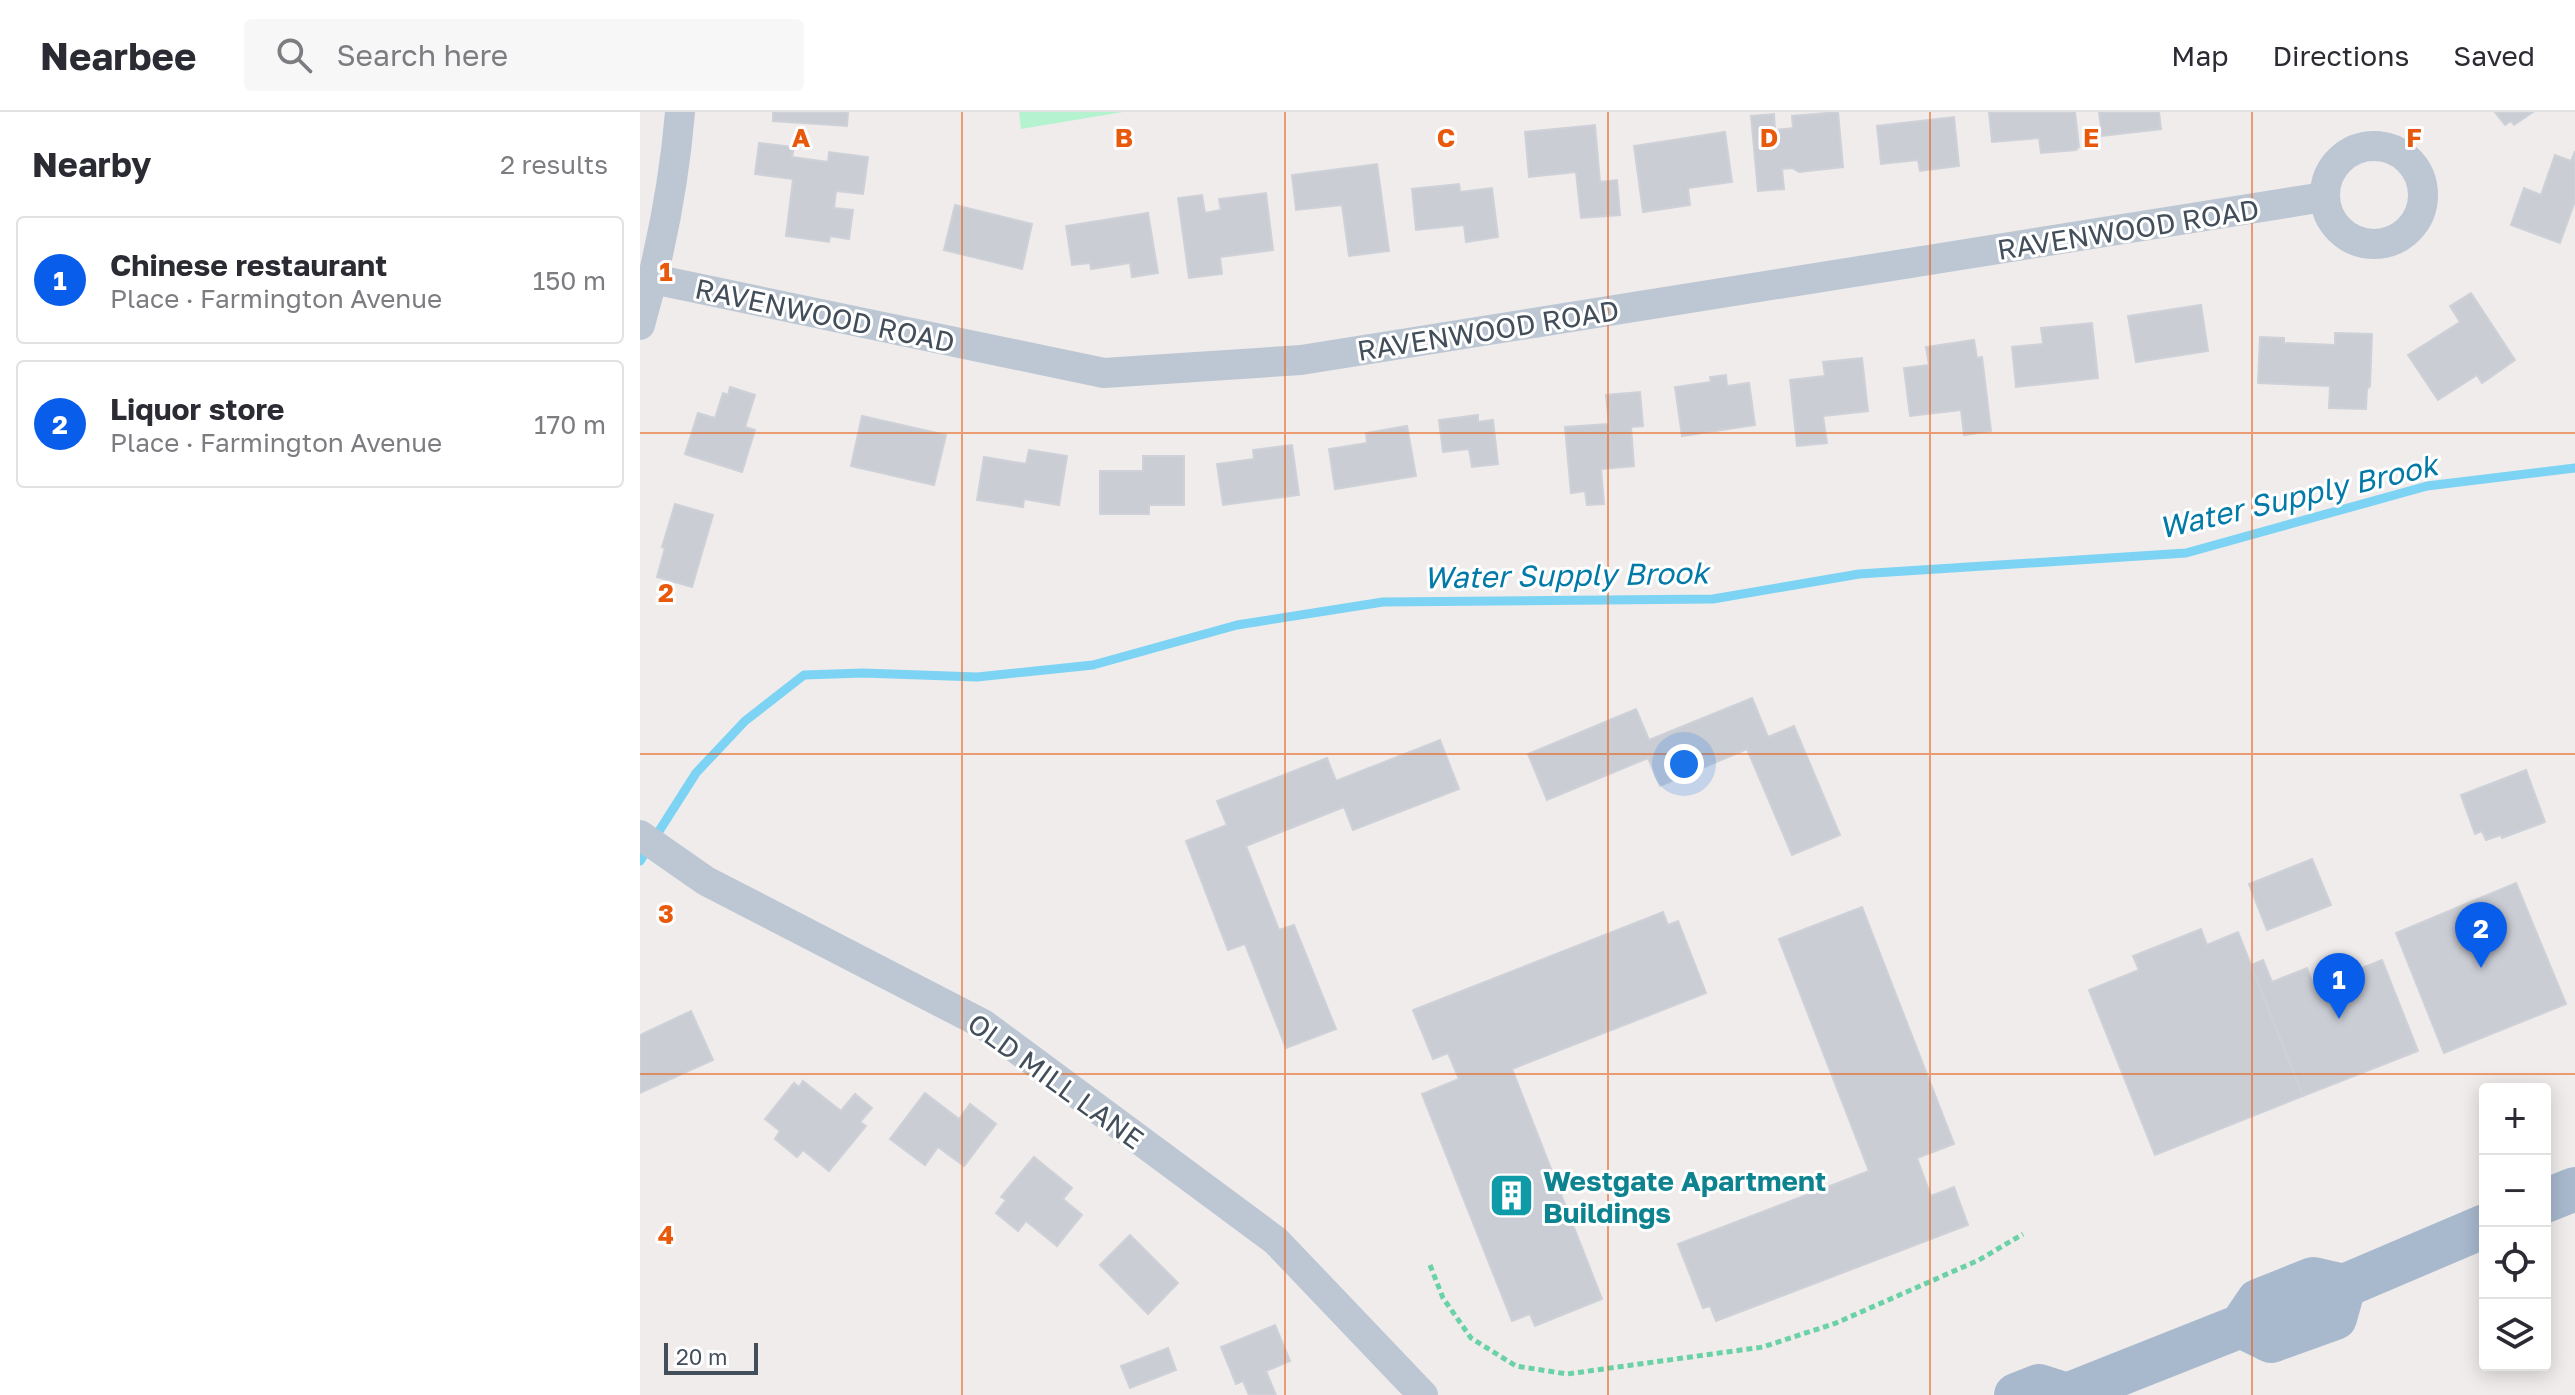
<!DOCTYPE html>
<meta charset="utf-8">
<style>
body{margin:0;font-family:"Golos Text",sans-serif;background:#f7f7f7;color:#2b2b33}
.controls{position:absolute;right:24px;bottom:24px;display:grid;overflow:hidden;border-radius:8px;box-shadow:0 4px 20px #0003}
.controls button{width:72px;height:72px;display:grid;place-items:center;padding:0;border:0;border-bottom:2px solid #e1e1e2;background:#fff;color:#2b2b33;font:40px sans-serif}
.scale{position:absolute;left:24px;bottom:20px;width:94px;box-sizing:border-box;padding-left:8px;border:4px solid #434e5b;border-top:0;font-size:22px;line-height:28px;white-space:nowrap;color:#434e5b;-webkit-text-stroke:6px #fff;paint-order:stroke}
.you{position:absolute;left:1044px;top:652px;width:28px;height:28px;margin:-20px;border:6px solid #fff;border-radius:50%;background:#1a73e8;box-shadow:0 0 0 12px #1a73e833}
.badge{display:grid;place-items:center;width:52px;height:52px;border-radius:50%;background:#095deb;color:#fff;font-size:26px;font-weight:700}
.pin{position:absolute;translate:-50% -66px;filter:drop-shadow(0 2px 4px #0008)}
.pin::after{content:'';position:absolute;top:42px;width:28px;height:24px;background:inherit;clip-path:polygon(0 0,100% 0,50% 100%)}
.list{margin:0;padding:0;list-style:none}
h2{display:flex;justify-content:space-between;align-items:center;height:104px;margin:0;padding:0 32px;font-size:34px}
h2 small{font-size:26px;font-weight:400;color:#7c7c81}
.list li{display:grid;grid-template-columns:52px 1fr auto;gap:24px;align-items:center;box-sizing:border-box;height:128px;margin:0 16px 16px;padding:0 16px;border:2px solid #e1e1e2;border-radius:8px}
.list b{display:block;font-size:30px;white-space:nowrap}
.list p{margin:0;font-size:26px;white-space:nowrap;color:#7c7c81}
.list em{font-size:26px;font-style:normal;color:#7c7c81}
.icon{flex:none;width:44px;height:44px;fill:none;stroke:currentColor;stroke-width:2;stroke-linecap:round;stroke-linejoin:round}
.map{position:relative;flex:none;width:1935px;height:1283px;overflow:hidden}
header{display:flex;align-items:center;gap:48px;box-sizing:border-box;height:112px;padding:0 40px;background:#fff;border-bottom:2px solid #e1e1e2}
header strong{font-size:38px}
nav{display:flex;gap:44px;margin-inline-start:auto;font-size:28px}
.search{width:560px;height:72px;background:#f7f7f7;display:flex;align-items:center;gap:20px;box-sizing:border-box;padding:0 28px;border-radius:8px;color:#7c7c81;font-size:30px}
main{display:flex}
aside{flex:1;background:#fff}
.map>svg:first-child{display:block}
.green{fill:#b4f2d0}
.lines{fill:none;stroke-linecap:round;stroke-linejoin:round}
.stream{stroke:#7dd3f3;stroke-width:9}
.building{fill:#cacdd4;stroke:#cfd1d8;stroke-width:2}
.path{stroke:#6ad2a6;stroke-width:5;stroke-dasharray:6 4;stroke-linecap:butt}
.street{stroke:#bdc7d3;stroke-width:30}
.primary{stroke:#a8b9ce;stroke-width:44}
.grid{fill:none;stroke:#e8590c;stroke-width:2;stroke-opacity:0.55}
.labels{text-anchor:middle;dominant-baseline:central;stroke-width:6;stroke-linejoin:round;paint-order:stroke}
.street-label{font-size:28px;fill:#434e5b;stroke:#fff}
.culture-label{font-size:28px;font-weight:bold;fill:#0d838f;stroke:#fff;text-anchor:start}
.water-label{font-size:30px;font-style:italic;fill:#017aa8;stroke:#fff}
.grid-label{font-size:26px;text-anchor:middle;font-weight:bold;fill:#e8590c;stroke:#fff;stroke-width:6;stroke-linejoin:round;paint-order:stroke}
</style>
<header>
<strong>Nearbee</strong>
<div class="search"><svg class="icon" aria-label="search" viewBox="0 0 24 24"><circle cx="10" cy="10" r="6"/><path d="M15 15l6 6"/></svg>Search here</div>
<nav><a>Map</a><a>Directions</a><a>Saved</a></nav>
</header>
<main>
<aside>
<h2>Nearby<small>2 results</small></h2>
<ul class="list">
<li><span class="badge">1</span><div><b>Chinese restaurant</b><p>Place · Farmington Avenue</p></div><em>150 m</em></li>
<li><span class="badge">2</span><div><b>Liquor store</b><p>Place · Farmington Avenue</p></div><em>170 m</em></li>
</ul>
</aside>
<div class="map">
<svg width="1935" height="1283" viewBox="0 0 1935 1283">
<rect width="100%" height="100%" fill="#efeceb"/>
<!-- green -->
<polygon class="green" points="379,0 483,0 381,17"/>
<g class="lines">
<!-- stream -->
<polyline class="stream" points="0,749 56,661 105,609 164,563 223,561 337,565 453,553 597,513 743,490 1073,487 1219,462 1546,441 1787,374 1935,356"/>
</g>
<!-- building -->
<g class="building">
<polygon points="133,0 208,0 207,14 133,9"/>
<polygon points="1198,0 1203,55 1159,60 1152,56 1142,57 1144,77 1118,79 1111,4 1134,2 1135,18 1153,16 1152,4"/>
<polygon points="1349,0 1435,0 1439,35 1436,38 1401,41 1399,26 1352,30"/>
<polygon points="1459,0 1519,0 1521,17 1462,24"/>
<polygon points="1855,0 1893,0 1874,13 1871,9 1865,13"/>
<polygon points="1314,5 1319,54 1280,59 1278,48 1241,52 1237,14"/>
<polygon points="955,13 960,70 977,68 980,103 941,106 936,60 889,65 885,20"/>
<polygon points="1085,20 1092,70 1048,76 1050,93 1003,100 994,34"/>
<polygon points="119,31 154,35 152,45 188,50 189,40 228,45 223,82 196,79 194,96 213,98 209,127 190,124 189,130 146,124 153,67 115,62"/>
<polygon points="1935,39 1935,89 1920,131 1871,113 1884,76 1901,83 1915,43 1931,49"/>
<polygon points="737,52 749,139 709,144 702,93 656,98 652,63"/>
<polygon points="819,72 820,80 852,76 858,125 826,130 824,113 776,118 772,77"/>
<polygon points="626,81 633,138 580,145 582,162 549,166 538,86 562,83 565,101 581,98 579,87"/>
<polygon points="315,93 392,112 382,157 304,138"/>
<polygon points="508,101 518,161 492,165 490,151 451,157 450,151 432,153 426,114"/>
<polygon points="1831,181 1875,248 1842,271 1837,263 1798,288 1768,243 1820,210 1810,194"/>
<polygon points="1561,193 1568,239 1496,250 1488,204"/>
<polygon points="1452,211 1458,266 1376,275 1372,235 1403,232 1401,216"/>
<polygon points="1695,221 1732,222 1730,274 1727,277 1726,297 1689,296 1690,274 1618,271 1620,225 1644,226 1644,231 1695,233"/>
<polygon points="1334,228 1337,246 1342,245 1351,319 1324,323 1321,298 1270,304 1264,256 1289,253 1286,235"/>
<polygon points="1222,246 1228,299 1183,304 1187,331 1157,334 1150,268 1185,264 1183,250"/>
<polygon points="1086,263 1087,274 1109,271 1115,313 1042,324 1035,275 1071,270 1070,265"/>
<polygon points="90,275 115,283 105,315 115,318 102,360 45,342 58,301 75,306 83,281 88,283"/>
<polygon points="1000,280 1003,314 991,315 994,354 961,357 964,392 947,393 945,379 931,381 925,315 969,312 966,283"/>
<polygon points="838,303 838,310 853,308 858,352 832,355 829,337 803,340 799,308"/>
<polygon points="222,304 306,323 294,373 211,354"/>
<polygon points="767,314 776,364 695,377 689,337 727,331 726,321"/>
<polygon points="652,333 659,383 583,393 577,352 614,347 613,338"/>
<polygon points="389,338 427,344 419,393 384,387 383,395 337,388 344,345 386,352"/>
<polygon points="503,344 544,344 544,393 509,393 509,402 460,402 460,359 503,359"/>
<polygon points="35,392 73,403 52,475 17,465 25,436 22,435"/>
<polygon points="1112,586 1128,625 1154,614 1200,723 1152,743 1107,637 1020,674 1008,646 907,688 888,642 996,597 1009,628"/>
<polygon points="800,628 819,677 713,718 704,695 606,734 639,818 654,813 696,917 646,936 605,832 588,838 546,729 587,713 577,689 687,646 696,669"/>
<polygon points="1886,658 1905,710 1862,726 1861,723 1846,728 1842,719 1835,722 1821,683"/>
<polygon points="1672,747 1691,793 1627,818 1609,772"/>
<polygon points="1876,771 1926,892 1804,941 1756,821"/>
<polygon points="1222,795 1314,1032 1277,1046 1291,1084 1314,1075 1328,1113 1076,1209 1070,1194 1063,1196 1038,1132 1229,1059 1139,827"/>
<polygon points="1023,800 1028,813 1038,809 1066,881 872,957 962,1187 895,1214 890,1202 872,1209 782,982 819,967 808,941 793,947 773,898"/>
<polygon points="1561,817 1567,833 1598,820 1663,984 1515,1043 1449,878 1499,858 1493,844"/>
<polygon points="1623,848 1632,870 1667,856 1674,875 1742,848 1778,939 1663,984 1611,853"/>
<polygon points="51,899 73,948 0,981 0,923"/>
<polygon points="163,969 201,999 215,982 232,996 220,1010 226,1014 189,1059 163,1038 157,1045 135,1027 140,1019 125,1007 154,971 159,975"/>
<polygon points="285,981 319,1007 330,992 356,1012 324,1054 298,1035 285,1053 250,1027"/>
<polygon points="394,1045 432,1076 423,1087 442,1103 417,1134 386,1109 378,1119 356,1101 366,1088 361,1085"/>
<polygon points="490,1123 538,1171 508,1202 460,1153"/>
<polygon points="635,1213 650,1249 626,1259 636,1283 609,1283 603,1269 596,1272 581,1235"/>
<polygon points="528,1236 536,1258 490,1276 481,1254"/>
</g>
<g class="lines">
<!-- path -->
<polyline class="path" points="790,1153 803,1186 831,1226 876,1254 927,1262 1123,1235 1196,1211 1339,1148 1383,1122"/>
<!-- street -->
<g class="street">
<circle cx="1734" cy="83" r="49"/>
<polyline points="13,167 464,261 661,248 1684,85"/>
<path d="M0 213C20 143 34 73 40 0"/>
<polyline points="0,723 66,769 343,912 636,1129 783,1283"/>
</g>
<!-- primary -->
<g class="primary">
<polyline points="1905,1089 1935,1077"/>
<polyline points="1601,1214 1631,1229 1695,1206 1704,1174"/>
<polyline points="1376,1283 1399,1274 1427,1283"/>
<polyline points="1427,1283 1601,1214 1618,1189 1673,1167 1704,1174 1845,1114"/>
</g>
</g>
<!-- grid -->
<path class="grid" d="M322 0V1283M645 0V1283M968 0V1283M1290 0V1283M1612 0V1283M0 321H1935M0 642H1935M0 962H1935"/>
<!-- icons -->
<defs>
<symbol id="building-square" viewBox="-11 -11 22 22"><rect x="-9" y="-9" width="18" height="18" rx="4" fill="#0f9aa8" stroke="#fff"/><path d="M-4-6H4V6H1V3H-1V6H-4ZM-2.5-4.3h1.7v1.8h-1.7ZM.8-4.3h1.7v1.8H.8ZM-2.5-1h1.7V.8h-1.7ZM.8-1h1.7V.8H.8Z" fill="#fff"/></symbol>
</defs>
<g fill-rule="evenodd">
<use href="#building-square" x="846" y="1058" width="51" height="51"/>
</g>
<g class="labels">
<!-- street labels -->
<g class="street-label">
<text transform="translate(1488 117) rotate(-9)">RAVENWOOD ROAD</text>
<text transform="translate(185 203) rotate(12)">RAVENWOOD ROAD</text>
<text transform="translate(848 218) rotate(-9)">RAVENWOOD ROAD</text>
<text transform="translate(416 969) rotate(36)">OLD MILL LANE</text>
</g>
<!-- culture labels -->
<g class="culture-label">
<text x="903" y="1068">Westgate Apartment<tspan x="903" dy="32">Buildings</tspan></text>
</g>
<!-- water labels -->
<g class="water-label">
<text transform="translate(1658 384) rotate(-13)">Water Supply Brook</text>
<text transform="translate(926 463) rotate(-1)">Water Supply Brook</text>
</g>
</g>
<g class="grid-label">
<text x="161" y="35">A</text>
<text x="484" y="35">B</text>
<text x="806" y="35">C</text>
<text x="1129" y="35">D</text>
<text x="1451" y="35">E</text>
<text x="1774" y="35">F</text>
<text x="26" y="169">1</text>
<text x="26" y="490">2</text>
<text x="26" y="811">3</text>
<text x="26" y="1132">4</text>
</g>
</svg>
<div class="controls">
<button>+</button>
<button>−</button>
<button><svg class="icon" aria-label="locate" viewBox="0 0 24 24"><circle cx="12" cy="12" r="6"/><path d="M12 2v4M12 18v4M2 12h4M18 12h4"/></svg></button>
<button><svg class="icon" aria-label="layers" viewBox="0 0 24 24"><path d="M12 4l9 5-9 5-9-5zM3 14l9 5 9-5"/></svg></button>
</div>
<div class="scale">20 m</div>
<div class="you"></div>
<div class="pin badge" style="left:1699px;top:907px">1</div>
<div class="pin badge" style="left:1841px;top:856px">2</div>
</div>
</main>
